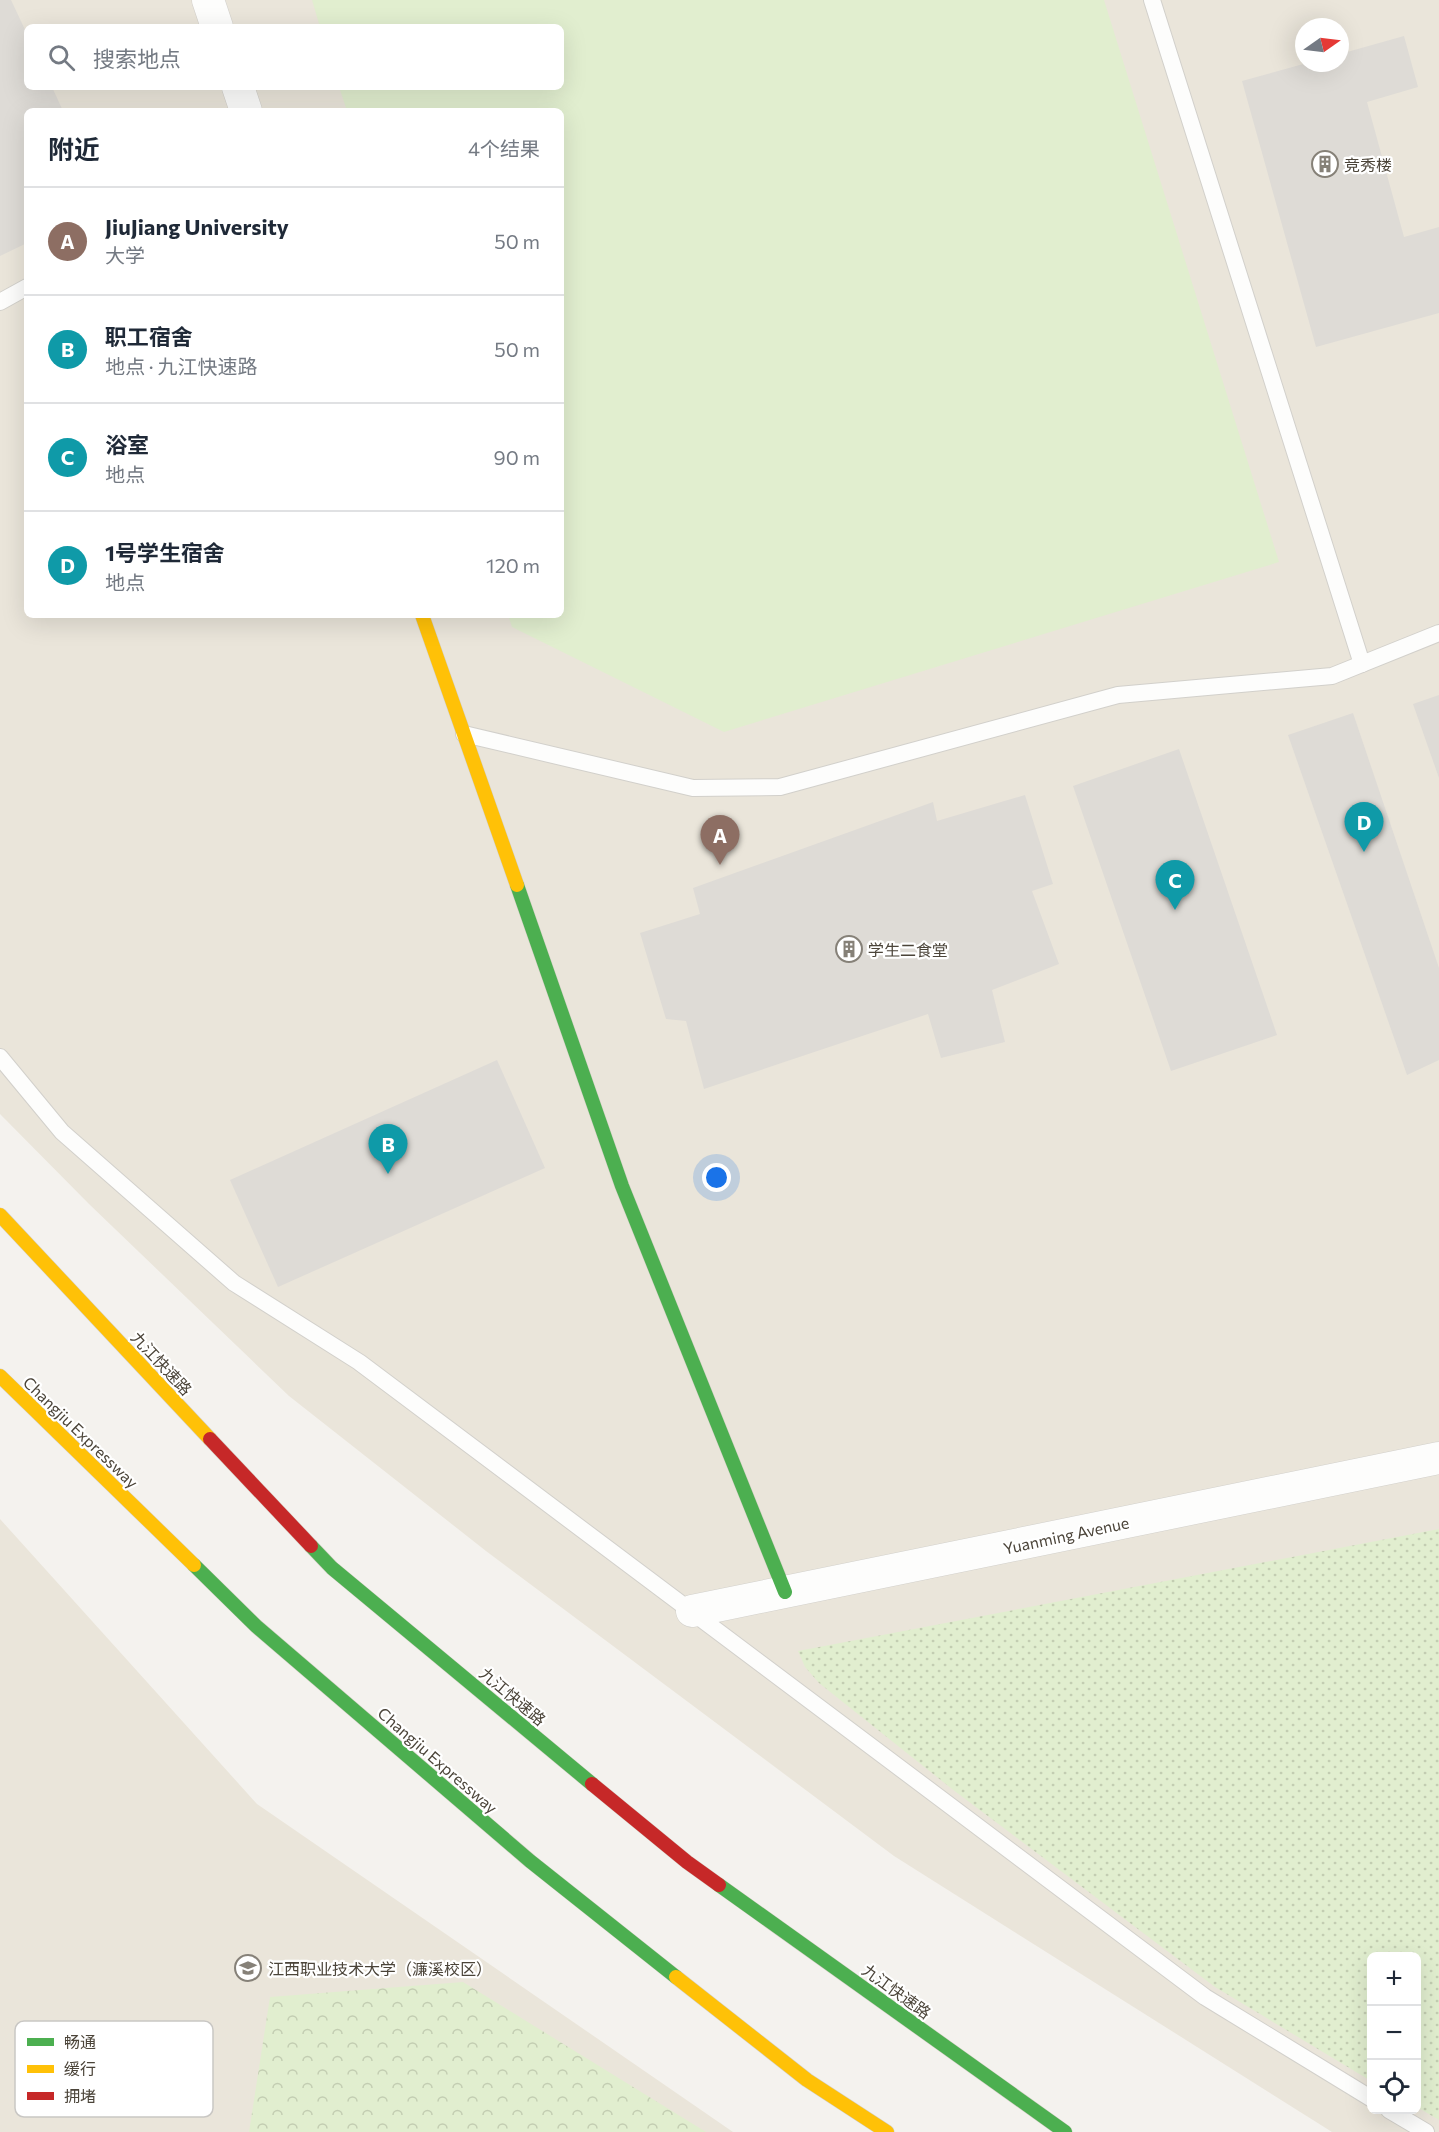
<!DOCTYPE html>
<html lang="zh">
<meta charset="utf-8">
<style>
body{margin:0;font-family:Commissioner,"Noto Sans SC",sans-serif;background:#f2f2f3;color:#1f2937}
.controls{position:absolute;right:18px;bottom:18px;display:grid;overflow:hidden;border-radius:9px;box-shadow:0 6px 24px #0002}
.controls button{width:54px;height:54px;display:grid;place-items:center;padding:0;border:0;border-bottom:2px solid #e0e1e3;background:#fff;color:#1f2937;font:30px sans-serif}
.compass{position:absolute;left:1295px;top:18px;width:54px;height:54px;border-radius:50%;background:#fff;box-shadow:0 6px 24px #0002;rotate:76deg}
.you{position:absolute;left:717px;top:1178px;width:21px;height:21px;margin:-15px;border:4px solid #fff;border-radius:50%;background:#1a73e8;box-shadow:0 0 0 9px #1a73e833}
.badge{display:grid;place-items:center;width:39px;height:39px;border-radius:50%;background:#868178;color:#fff;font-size:20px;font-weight:700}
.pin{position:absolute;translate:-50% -50px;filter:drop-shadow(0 2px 3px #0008)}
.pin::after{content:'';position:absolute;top:32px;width:21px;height:18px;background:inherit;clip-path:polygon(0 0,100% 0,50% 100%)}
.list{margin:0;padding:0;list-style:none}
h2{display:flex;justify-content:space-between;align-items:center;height:78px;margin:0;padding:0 24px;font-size:26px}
h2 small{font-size:20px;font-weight:400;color:#747a83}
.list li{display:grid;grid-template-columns:39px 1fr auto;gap:18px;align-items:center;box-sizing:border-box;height:108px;padding:0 24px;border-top:2px solid #e0e1e3}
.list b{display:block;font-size:22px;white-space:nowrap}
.list p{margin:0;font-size:20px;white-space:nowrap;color:#747a83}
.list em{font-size:20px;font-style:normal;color:#747a83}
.icon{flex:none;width:33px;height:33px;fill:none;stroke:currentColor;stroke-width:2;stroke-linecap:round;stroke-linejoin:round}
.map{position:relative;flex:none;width:1439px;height:2132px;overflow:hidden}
.search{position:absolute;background:#fff;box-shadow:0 6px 24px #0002;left:24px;top:24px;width:540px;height:66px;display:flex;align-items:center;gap:15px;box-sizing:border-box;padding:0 21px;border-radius:9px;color:#747a83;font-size:22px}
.panel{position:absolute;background:#fff;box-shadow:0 6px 24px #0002;left:24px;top:108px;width:540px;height:510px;border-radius:9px}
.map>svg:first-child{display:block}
.education{fill:#eae5da;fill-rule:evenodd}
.grass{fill:url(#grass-dots)}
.forest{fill:url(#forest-crowns)}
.pitch{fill:#e1eecf}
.building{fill:#dedbd6}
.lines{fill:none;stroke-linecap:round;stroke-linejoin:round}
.lane-casing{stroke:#d2d0cb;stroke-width:18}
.street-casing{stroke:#d2d0cb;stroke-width:33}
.fast-casing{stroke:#d3cfc5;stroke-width:15}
.slow-casing{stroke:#d3cfc5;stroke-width:15}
.jam-casing{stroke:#d3cfc5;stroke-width:15}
.lane{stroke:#fdfdfc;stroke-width:16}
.street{stroke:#fdfdfc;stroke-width:32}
.fast{stroke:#4caf50;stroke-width:14}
.slow{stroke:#ffc107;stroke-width:14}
.jam{stroke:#c62828;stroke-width:14}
.labels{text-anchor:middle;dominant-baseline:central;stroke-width:4.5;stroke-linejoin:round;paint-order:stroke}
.poi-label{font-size:16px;fill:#4b4439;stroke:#fff;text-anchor:start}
.street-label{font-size:16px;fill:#4b4439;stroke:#fff}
.key{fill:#fff;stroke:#c9c7c4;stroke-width:1.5}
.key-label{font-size:16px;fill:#4b4439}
</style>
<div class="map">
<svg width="1439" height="2132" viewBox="0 0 1439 2132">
<defs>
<pattern id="grass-dots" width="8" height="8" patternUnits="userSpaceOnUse" patternTransform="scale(1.5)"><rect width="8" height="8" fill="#e1eecf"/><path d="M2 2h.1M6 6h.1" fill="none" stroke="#c3cdb2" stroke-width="1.8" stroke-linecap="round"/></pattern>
<pattern id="forest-crowns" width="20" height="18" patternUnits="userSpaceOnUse" patternTransform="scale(1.5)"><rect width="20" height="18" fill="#e1eecf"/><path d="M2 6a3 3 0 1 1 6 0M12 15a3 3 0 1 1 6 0" fill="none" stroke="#c3cdb2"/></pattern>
</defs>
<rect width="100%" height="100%" fill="#f4f2ee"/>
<!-- education -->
<g class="education">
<path d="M0 0H1439V2132H1332L894 1856 486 1551 289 1396 89 1204 0 1114ZM27 27H561V87H27ZM1304 27H1340V63H1304ZM27 111H561V615H27ZM1372 1956H1416V2110H1372Z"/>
<polygon points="0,1519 257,1804 733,2132 0,2132"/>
</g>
<!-- grass -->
<polygon class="grass" points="1439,1529 1439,2120 1417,2107 1416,1956 1372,1956 1371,2081 1215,1987 952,1789 819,1683 805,1667 798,1651"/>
<!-- forest -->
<polygon class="forest" points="463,1982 706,2132 249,2132 270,1997"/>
<!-- pitch -->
<polygon class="pitch" points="312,0 1104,0 1279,562 724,732 512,627 508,615 561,615 561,111 347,111 339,87 561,87 561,27 320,27"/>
<!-- building -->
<g class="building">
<polygon points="0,0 11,0 27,34 27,87 52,87 63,111 27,111 27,243 0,256"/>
<polygon points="1404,36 1418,87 1367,102 1404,237 1439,227 1439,313 1316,347 1242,81 1307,63 1340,63 1340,54"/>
<polygon points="1439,695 1439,778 1413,704"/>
<polygon points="1353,713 1439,968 1439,1060 1407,1075 1288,735"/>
<polygon points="1179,749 1277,1035 1171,1071 1073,786"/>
<polygon points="1025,795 1053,884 1032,891 1059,964 992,990 1005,1042 941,1058 928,1014 704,1089 686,1021 666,1019 640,933 700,914 693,888 933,802 937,821"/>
<polygon points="497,1060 545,1168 278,1287 230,1180"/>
</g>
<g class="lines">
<defs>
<g id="lane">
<polyline points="1152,0 1362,664"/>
<polyline points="0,302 27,287"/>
<polyline points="464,734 693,788 780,787 1118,695 1332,676 1439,633"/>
<polyline points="0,1057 62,1132 234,1283 359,1362 1205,1997 1372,2099"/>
<polyline points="1389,2110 1426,2132"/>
</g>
<g id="street">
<polyline points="208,0 217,27"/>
<polyline points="238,87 246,111"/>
<polyline points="692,1611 1439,1458"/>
</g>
<g id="fast">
<polyline points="517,885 622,1186 785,1592"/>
<polyline points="311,1546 332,1568 592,1784"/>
<polyline points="194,1565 256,1626 530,1861 676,1977"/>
<polyline points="719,1885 1065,2132"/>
</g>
<g id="slow">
<polyline points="422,615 517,885"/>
<polyline points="0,1215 210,1439"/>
<polyline points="0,1376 194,1565"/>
<polyline points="676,1977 807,2080 887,2132"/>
</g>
<g id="jam">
<polyline points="210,1439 311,1546"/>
<polyline points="592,1784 687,1862 719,1885"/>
</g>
</defs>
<!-- lane casing -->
<use href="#lane" class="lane-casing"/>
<!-- street casing -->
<use href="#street" class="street-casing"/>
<!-- fast casing -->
<use href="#fast" class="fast-casing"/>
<!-- slow casing -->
<use href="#slow" class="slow-casing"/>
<!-- jam casing -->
<use href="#jam" class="jam-casing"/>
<!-- lane -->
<use href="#lane" class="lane"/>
<!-- street -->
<use href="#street" class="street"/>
<!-- fast -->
<use href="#fast" class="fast"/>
<!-- slow -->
<use href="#slow" class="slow"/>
<!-- jam -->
<use href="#jam" class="jam"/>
</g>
<!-- icons -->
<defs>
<symbol id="building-ring" viewBox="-11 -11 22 22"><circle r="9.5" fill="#fff" stroke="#868178" stroke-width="1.5"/><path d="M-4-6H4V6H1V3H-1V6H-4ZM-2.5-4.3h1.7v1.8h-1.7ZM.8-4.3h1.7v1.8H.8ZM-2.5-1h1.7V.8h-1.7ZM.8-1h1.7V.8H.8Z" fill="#868178"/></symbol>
<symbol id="university-ring" viewBox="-11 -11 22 22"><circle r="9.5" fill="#fff" stroke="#868178" stroke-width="1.5"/><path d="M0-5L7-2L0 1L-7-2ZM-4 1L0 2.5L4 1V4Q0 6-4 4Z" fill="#868178"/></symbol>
</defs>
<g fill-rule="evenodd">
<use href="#building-ring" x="1310" y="149" width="30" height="30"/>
<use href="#building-ring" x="834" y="934" width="30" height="30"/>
<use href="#university-ring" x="233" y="1953" width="30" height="30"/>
</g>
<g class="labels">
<!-- poi labels -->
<g class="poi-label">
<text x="1344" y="164">竞秀楼</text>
<text x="868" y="949">学生二食堂</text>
<text x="268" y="1968">江西职业技术大学（濂溪校区）</text>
</g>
<!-- street labels -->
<g class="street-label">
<text transform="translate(162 1363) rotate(47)">九江快速路</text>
<text transform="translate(81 1432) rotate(44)">Changjiu Expressway</text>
<text transform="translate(1066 1535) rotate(-12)">Yuanming Avenue</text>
<text transform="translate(513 1696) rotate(40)">九江快速路</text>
<text transform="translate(438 1760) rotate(41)">Changjiu Expressway</text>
<text transform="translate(897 1991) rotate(36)">九江快速路</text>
</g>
</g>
<!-- legend -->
<rect x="15" y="2021" width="198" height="96" rx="9" class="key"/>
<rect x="27" y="2038" width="27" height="8" fill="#4caf50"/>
<rect x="27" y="2065" width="27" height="8" fill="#ffc107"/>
<rect x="27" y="2092" width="27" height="8" fill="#c62828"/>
<g class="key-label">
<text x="64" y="2048">畅通</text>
<text x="64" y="2075">缓行</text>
<text x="64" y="2102">拥堵</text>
</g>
</svg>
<div class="controls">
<button>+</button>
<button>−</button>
<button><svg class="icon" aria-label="locate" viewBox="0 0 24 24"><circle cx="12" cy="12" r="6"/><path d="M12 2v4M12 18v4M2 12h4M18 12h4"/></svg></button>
</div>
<svg class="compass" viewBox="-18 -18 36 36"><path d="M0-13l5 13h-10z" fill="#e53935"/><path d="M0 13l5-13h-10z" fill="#747a83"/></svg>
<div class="you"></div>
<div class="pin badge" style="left:720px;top:865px;background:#8d6e63">A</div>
<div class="pin badge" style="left:388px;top:1174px;background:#0f9aa8">B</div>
<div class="pin badge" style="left:1175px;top:910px;background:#0f9aa8">C</div>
<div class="pin badge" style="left:1364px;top:852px;background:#0f9aa8">D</div>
<div class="search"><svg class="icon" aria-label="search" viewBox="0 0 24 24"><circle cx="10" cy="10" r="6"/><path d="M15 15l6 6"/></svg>搜索地点</div>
<section class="panel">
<h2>附近<small>4个结果</small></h2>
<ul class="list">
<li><span class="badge" style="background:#8d6e63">A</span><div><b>JiuJiang University</b><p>大学</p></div><em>50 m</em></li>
<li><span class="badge" style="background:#0f9aa8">B</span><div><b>职工宿舍</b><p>地点 · 九江快速路</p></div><em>50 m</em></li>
<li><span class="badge" style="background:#0f9aa8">C</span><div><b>浴室</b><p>地点</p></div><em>90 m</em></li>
<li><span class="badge" style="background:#0f9aa8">D</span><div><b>1号学生宿舍</b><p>地点</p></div><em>120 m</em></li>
</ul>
</section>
</div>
